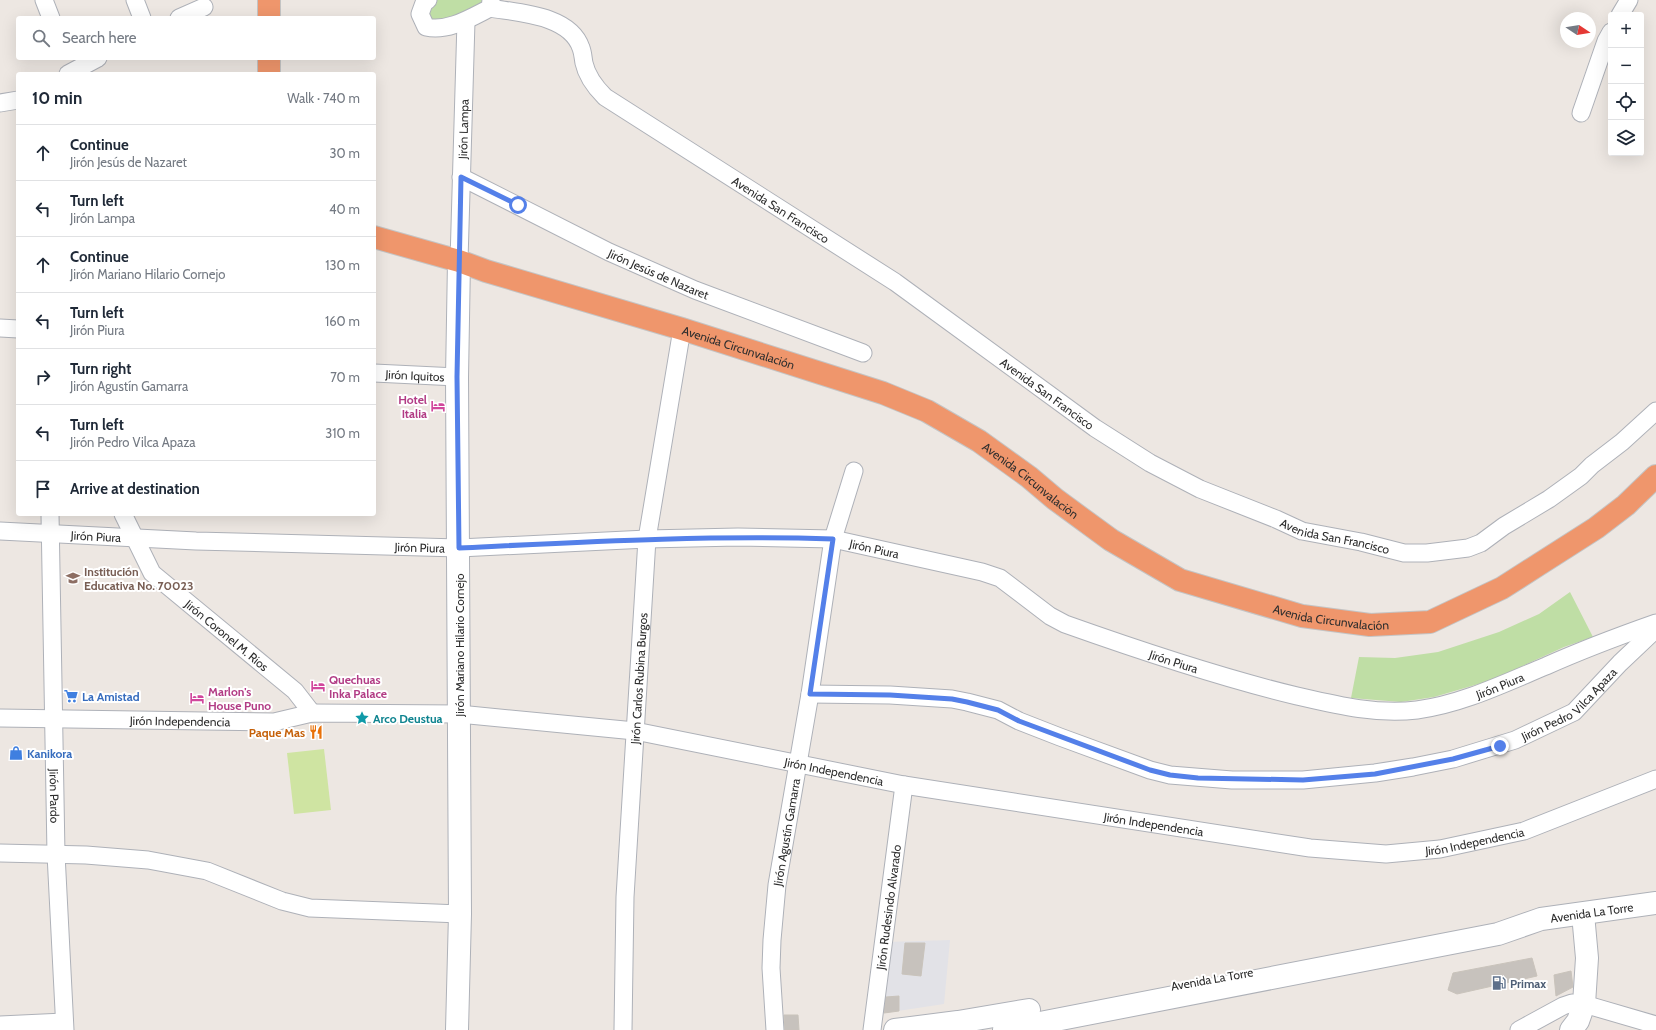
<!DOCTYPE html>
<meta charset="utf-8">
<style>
body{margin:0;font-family:Cabin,sans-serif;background:#f2f2f3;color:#1f2937}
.controls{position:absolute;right:12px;top:12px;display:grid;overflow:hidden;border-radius:4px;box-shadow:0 4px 16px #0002}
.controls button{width:36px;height:36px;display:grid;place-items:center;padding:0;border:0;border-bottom:1px solid #e0e1e3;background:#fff;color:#1f2937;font:20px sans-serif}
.compass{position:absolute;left:1560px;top:12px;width:36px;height:36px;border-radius:50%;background:#fff;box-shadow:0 4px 16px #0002;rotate:102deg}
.stop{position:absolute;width:12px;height:12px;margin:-9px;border:3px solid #5480e9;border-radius:50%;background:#fff}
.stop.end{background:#5480e9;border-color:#fff;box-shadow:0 1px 4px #0008}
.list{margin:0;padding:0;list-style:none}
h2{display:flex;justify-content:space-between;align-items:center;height:52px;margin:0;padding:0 16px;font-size:17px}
h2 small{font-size:13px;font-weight:400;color:#747a83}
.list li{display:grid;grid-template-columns:26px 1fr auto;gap:12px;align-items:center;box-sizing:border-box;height:56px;padding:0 16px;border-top:1px solid #e0e1e3}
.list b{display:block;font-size:15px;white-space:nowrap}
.list p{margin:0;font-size:13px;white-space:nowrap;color:#747a83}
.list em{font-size:13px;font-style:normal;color:#747a83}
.icon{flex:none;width:22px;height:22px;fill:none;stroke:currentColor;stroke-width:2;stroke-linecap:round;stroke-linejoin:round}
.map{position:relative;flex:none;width:1656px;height:1030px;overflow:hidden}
.search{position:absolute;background:#fff;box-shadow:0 4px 16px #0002;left:16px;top:16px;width:360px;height:44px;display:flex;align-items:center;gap:10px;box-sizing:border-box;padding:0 14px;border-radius:4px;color:#747a83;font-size:15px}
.panel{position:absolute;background:#fff;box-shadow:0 4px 16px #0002;left:16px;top:72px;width:360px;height:444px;border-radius:4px}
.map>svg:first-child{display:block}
.industrial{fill:#e2e2e7}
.green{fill:#bfdea5}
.pitch{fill:#cfe4a2}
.building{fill:#c7c2bd;stroke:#c9c3bb}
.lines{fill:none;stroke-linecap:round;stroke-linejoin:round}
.street-casing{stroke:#aeb1b8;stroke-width:19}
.secondary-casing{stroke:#aeb1b8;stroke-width:24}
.highway-casing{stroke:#c4c4c4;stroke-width:24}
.street{stroke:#fff;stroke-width:17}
.secondary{stroke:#fff;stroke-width:22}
.highway{stroke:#ef966c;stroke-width:22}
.route{stroke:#5480e9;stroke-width:5}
.labels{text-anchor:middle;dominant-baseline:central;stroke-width:4;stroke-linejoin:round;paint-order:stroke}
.street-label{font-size:12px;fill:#2e2e2e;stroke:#fff}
.hotel-label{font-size:12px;font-weight:bold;fill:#b23c85;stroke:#fff;text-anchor:start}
.education-label{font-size:12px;font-weight:bold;fill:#785e54;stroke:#fff;text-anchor:start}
.shop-label{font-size:12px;font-weight:bold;fill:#366cbe;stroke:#fff;text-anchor:start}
.culture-label{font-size:12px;font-weight:bold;fill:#0d838f;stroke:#fff;text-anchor:start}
.food-label{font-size:12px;font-weight:bold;fill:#c56008;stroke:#fff;text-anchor:end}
.service-label{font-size:12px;font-weight:bold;fill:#4e5e75;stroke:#fff;text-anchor:start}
</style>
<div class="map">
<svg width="1656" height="1030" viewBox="0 0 1656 1030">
<rect width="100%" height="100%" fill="#ede7e2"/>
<!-- industrial -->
<polygon class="industrial" points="950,940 944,1004 878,1014 888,942"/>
<!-- green -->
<g class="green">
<polygon points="429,0 490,0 489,7 426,26"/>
<polygon points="1570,592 1593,637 1564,647 1492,680 1434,697 1401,702 1351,698 1359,657 1395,658 1438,652 1499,632 1539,614"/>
</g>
<!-- pitch -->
<polygon class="pitch" points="324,749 331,810 294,814 287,753"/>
<!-- building -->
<g class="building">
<polygon points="905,943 925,943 921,976 902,974"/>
<polygon points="1532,958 1537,976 1457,994 1448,990 1453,973"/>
<polygon points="1571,971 1573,987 1556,996 1554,975"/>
<polygon points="899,996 899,1011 884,1013 886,997"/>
<polygon points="784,1015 798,1015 799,1030 785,1030"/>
</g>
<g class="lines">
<defs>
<g id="street">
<polyline points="44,0 51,18"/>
<polyline points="135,0 142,18"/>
<path d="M428 0 424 3 420 14 426 27C448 32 470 18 490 8L491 0"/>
<path id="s1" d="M490 8C519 13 570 15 581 48 583 53 583 58 584 63 587 77 595 87 605 97L895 282 1095 428 1150 463 1200 489 1276 519 1302 531 1361 542 1404 553H1427L1468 548 1481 543 1504 526 1549 499 1581 476 1592 465 1622 442 1656 411"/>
<polyline points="1620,15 1629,0"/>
<polyline points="179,18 204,7"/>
<polyline points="68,74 98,58"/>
<polyline points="0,103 18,100"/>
<polyline points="1581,113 1606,41 1611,32"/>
<path id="s2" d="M461 177 609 252 695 290 863 353"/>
<path id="s3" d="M459 261 466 21"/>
<polyline points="0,328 18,329"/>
<path id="s4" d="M374 373 457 377"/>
<path id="s5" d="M50 514 56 854 65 1030"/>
<path id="s6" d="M123 514 152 573 295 691 312 713"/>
<path id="s7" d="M0 531 196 541 459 548 647 539 738 537 833 539 982 572 1000 578 1050 616 1065 624C1141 651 1218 677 1297 696 1336 705 1376 715 1417 710 1462 704 1505 683 1546 666 1582 650 1619 636 1656 623"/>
<path id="s8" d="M810 694 890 695 952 699 967 702 998 710 1019 721 1060 737 1150 770 1170 775 1232 780H1303L1375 773 1413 767 1453 759 1515 740 1574 712 1620 663 1656 629"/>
<path id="s9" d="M0 718 274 722 312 713 459 714 635 731 904 785 1310 848 1386 854 1440 849 1524 831 1656 779"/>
<polyline points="0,853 86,855 148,860 207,871 282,901 310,908 460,914"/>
<polyline points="0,1025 64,1022"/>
<path id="s10" d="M623 1030 625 897 647 539 682 329"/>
<path id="s11" d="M775 1030 771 968 772 940 777 885 810 694 833 539 854 471"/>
<path id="s12" d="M872 1030 904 785"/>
<polyline points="1519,1030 1563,1006 1572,1003 1584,1004 1656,1025"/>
</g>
<g id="secondary">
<polyline points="457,1030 460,914 457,377 459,261"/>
<polyline points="895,1030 958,1022 1029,1010"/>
<path id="s13" d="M1004 1030 1498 934 1541 919 1656 903"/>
<polyline points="1571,1030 1578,1021 1584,1004 1587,958 1583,914"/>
</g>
<g id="highway">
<polyline points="269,18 269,0"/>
<polyline points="269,74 269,58"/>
<path id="s14" d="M374 237 459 261 486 271 682 329 883 393 927 411 979 441 1029 477 1055 499 1111 540 1180 580 1302 616 1370 625 1430 622 1502 588 1538 565 1596 528 1626 505 1656 476"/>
</g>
</defs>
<!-- street casing -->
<use href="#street" class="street-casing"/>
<!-- secondary casing -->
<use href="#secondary" class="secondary-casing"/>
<!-- highway casing -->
<use href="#highway" class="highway-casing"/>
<!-- street -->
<use href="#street" class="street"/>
<!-- secondary -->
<use href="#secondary" class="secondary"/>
<!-- highway -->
<use href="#highway" class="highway"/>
</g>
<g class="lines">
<!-- route -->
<path class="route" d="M518 205 461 177 457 377 459 548C584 542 708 535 833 539L810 694 890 695 952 699 967 702 998 710 1019 721 1150 770 1170 775 1198 778 1303 780 1375 774 1453 759 1500 746"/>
</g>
<!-- icons -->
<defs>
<symbol id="hotel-bare" viewBox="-9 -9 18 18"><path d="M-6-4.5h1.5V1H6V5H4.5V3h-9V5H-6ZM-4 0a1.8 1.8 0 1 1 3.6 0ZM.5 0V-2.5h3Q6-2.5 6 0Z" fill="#d1479c" stroke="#fff" stroke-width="2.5" paint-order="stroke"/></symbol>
<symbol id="school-bare" viewBox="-9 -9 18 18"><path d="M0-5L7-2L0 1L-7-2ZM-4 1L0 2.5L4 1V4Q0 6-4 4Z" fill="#8d6e63" stroke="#fff" stroke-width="2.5" paint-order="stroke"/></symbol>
<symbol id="supermarket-bare" viewBox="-9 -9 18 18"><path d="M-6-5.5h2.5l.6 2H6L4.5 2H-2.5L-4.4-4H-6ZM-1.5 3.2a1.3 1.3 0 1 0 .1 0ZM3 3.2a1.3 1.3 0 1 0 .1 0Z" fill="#3f7fe0" stroke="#fff" stroke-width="2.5" paint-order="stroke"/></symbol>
<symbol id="sight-bare" viewBox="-9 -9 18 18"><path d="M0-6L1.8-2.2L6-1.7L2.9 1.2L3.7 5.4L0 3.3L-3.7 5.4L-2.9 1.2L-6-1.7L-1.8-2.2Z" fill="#0f9aa8" stroke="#fff" stroke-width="2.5" paint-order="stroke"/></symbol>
<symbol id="restaurant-bare" viewBox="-9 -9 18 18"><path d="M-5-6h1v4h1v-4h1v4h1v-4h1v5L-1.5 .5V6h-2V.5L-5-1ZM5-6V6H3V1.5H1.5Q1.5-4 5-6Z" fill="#e8710a" stroke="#fff" stroke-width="2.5" paint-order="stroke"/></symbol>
<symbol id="shop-bare" viewBox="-9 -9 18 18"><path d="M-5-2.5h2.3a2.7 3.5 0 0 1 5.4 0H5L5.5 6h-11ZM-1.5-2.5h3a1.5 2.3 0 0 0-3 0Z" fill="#3f7fe0" stroke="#fff" stroke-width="2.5" paint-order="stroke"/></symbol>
<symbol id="fuel-bare" viewBox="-9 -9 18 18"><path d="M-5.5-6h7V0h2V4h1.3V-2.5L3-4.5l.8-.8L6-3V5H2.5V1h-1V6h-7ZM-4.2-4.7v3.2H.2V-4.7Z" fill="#5c6f8a" stroke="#fff" stroke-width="2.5" paint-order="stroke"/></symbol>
</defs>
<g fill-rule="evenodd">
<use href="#hotel-bare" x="428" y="396" width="20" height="20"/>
<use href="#school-bare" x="63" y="568" width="20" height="20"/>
<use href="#hotel-bare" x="308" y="676" width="20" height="20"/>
<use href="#supermarket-bare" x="61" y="686" width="20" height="20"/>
<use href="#hotel-bare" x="187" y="688" width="20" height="20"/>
<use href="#sight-bare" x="352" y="708" width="20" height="20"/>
<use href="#restaurant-bare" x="306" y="722" width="20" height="20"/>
<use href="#shop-bare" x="6" y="743" width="20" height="20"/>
<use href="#fuel-bare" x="1489" y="973" width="20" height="20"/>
</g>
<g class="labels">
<!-- street labels -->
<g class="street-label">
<text stroke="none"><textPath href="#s3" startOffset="132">Jirón Lampa</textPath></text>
<text stroke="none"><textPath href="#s1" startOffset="369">Avenida San Francisco</textPath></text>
<text stroke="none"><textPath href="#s2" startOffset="220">Jirón Jesús de Nazaret</textPath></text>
<text stroke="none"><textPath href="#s14" startOffset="381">Avenida Circunvalación</textPath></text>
<text stroke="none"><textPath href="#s4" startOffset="41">Jirón Iquitos</textPath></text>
<text stroke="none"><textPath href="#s1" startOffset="693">Avenida San Francisco</textPath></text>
<text stroke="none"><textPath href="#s14" startOffset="705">Avenida Circunvalación</textPath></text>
<text stroke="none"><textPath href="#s1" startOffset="1017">Avenida San Francisco</textPath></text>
<text stroke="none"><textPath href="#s7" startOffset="96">Jirón Piura</textPath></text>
<text stroke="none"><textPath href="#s7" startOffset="420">Jirón Piura</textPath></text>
<text stroke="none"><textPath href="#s7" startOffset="876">Jirón Piura</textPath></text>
<text stroke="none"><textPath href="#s14" startOffset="1041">Avenida Circunvalación</textPath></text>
<text stroke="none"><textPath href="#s6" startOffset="163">Jirón Coronel M. Rios</textPath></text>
<text transform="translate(459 645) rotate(-90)">Jirón Mariano Hilario Cornejo</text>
<text stroke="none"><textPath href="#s7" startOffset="1200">Jirón Piura</textPath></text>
<text stroke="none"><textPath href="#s10" startOffset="352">Jirón Carlos Rubina Burgos</textPath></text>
<text stroke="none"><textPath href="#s7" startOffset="1536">Jirón Piura</textPath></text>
<text stroke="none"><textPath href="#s8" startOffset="789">Jirón Pedro Vilca Apaza</textPath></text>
<text stroke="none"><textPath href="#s9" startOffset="180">Jirón Independencia</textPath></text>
<text stroke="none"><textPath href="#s9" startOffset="840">Jirón Independencia</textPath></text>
<text stroke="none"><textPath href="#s5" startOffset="282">Jirón Pardo</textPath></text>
<text stroke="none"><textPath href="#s9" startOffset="1164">Jirón Independencia</textPath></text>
<text stroke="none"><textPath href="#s11" startOffset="199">Jirón Agustín Gamarra</textPath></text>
<text stroke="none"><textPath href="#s9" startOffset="1488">Jirón Independencia</textPath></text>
<text stroke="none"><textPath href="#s12" startOffset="124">Jirón Rudesindo Alvarado</textPath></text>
<text stroke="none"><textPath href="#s13" startOffset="600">Avenida La Torre</textPath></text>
<text transform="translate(1212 979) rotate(-10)">Avenida La Torre</text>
</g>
<!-- hotel labels -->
<g class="hotel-label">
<text x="427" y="399" text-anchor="end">Hotel<tspan x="427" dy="14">Italia</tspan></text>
<text x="329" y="679">Quechuas<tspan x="329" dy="14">Inka Palace</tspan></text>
<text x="208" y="691">Marlon's<tspan x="208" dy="14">House Puno</tspan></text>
</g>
<!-- education labels -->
<g class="education-label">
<text x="84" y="571">Institución<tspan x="84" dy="14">Educativa No. 70023</tspan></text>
</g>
<!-- shop labels -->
<g class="shop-label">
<text x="82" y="696">La Amistad</text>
<text x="27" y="753">Kanikora</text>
</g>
<!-- culture labels -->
<g class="culture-label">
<text x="373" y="718">Arco Deustua</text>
</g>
<!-- food labels -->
<g class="food-label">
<text x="305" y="732">Paque Mas</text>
</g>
<!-- service labels -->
<g class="service-label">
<text x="1510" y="983">Primax</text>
</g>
</g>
</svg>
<div class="controls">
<button>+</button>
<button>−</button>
<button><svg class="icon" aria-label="locate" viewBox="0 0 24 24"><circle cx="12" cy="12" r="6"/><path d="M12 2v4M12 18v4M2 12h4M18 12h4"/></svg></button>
<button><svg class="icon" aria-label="layers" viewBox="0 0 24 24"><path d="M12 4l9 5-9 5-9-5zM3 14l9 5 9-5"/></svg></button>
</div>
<svg class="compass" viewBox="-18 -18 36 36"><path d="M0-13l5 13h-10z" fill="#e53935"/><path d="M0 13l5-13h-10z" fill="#747a83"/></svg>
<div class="stop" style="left:518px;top:205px"></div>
<div class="stop end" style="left:1500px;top:746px"></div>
<div class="search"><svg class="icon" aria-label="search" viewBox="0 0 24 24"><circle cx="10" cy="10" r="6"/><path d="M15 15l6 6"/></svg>Search here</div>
<section class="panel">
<h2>10 min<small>Walk · 740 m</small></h2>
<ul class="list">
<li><svg class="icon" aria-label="ahead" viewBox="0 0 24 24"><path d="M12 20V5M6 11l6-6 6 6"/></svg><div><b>Continue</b><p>Jirón Jesús de Nazaret</p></div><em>30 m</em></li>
<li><svg class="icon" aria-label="left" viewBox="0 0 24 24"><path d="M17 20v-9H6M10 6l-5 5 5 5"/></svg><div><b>Turn left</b><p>Jirón Lampa</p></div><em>40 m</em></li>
<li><svg class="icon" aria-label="ahead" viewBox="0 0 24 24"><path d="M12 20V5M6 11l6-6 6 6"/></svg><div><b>Continue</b><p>Jirón Mariano Hilario Cornejo</p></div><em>130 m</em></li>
<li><svg class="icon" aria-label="left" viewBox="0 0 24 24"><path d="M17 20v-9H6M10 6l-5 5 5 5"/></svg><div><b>Turn left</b><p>Jirón Piura</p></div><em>160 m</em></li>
<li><svg class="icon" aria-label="right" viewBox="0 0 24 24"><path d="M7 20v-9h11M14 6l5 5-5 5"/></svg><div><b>Turn right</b><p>Jirón Agustín Gamarra</p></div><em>70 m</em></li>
<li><svg class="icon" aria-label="left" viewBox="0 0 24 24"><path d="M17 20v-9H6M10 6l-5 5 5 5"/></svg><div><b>Turn left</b><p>Jirón Pedro Vilca Apaza</p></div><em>310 m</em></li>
<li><svg class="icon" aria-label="arrive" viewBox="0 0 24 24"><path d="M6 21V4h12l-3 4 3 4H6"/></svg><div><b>Arrive at destination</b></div></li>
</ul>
</section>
</div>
